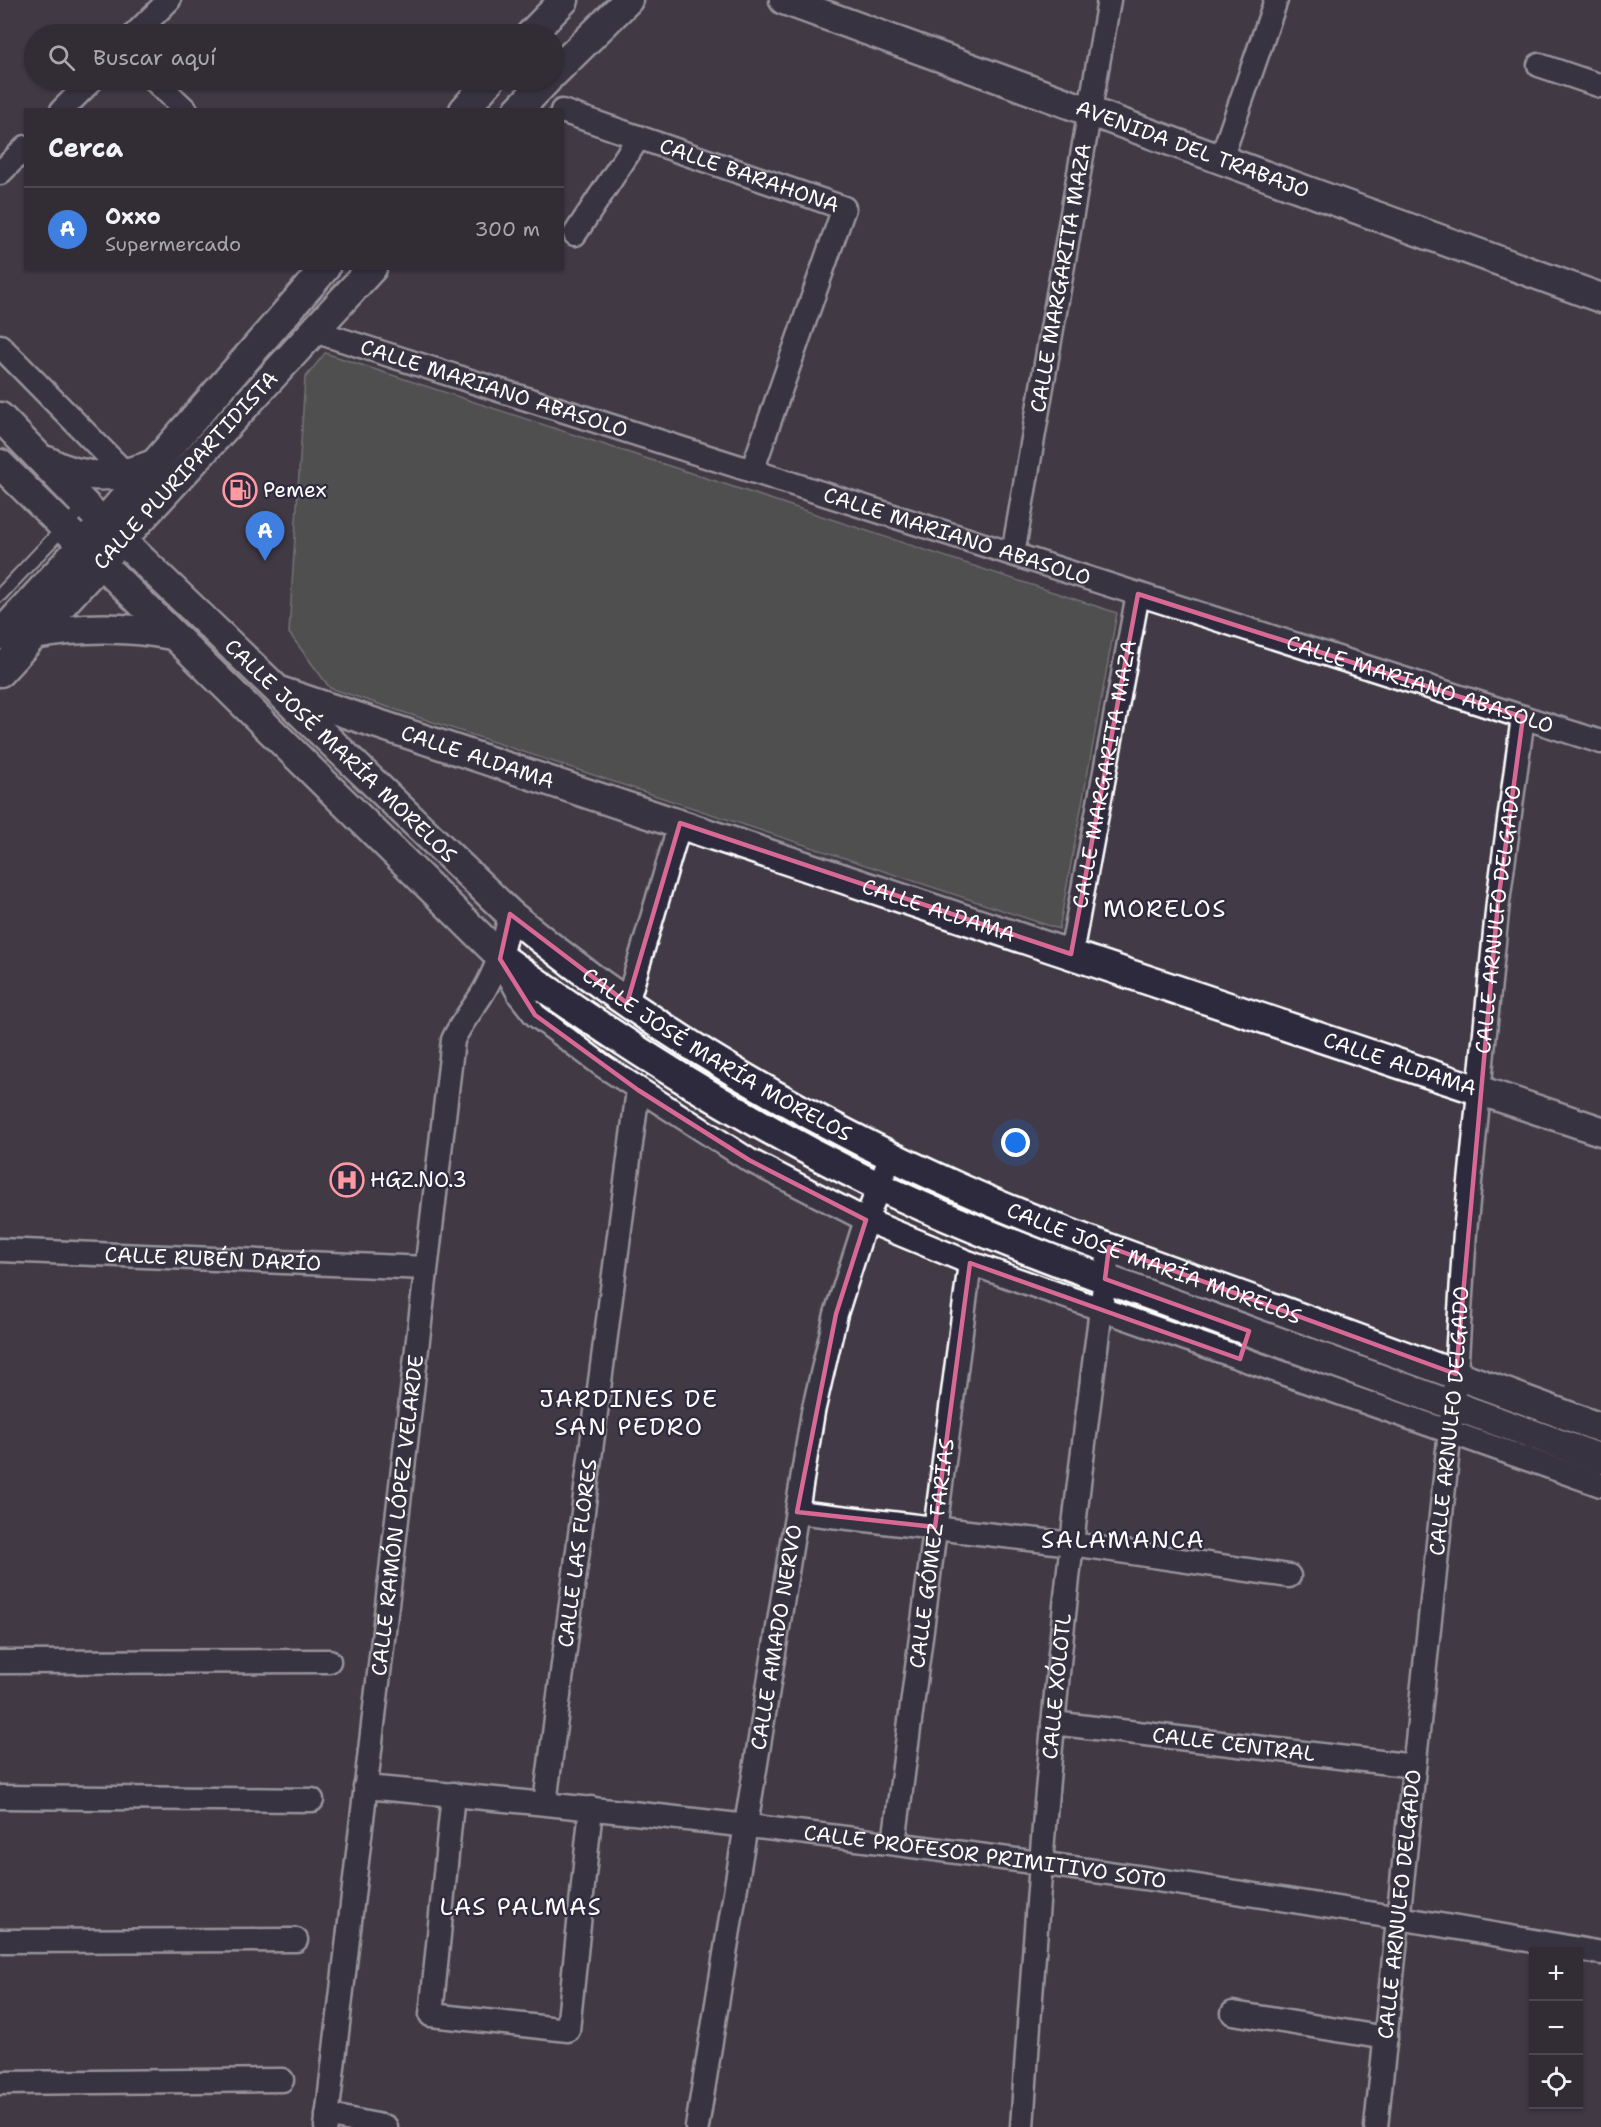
<!DOCTYPE html>
<html lang="es">
<meta charset="utf-8">
<style>
body{margin:0;font-family:"Shantell Sans",sans-serif;background:#3d3840;color:#f1f3f6}
.controls{position:absolute;right:18px;bottom:18px;display:grid;overflow:hidden;border-radius:0px;box-shadow:0 2px 4px #0004}
.controls button{width:54px;height:54px;display:grid;place-items:center;padding:0;border:0;border-bottom:2px solid #4d484f;background:#322c34;color:#f1f3f6;font:30px sans-serif}
.you{position:absolute;left:1016px;top:1143px;width:21px;height:21px;margin:-15px;border:4px solid #fff;border-radius:50%;background:#1a73e8;box-shadow:0 0 0 9px #1a73e833}
.badge{display:grid;place-items:center;width:39px;height:39px;border-radius:50%;background:#ff9aa2;color:#fff;font-size:20px;font-weight:700}
.pin{position:absolute;translate:-50% -50px;filter:drop-shadow(0 2px 3px #0008)}
.pin::after{content:'';position:absolute;top:32px;width:21px;height:18px;background:inherit;clip-path:polygon(0 0,100% 0,50% 100%)}
.list{margin:0;padding:0;list-style:none}
h2{display:flex;justify-content:space-between;align-items:center;height:78px;margin:0;padding:0 24px;font-size:26px}
h2 small{font-size:20px;font-weight:400;color:#a8a7ac}
.list li{display:grid;grid-template-columns:39px 1fr auto;gap:18px;align-items:center;box-sizing:border-box;height:84px;padding:0 24px;border-top:2px solid #4d484f}
.list b{display:block;font-size:22px;white-space:nowrap}
.list p{margin:0;font-size:20px;white-space:nowrap;color:#a8a7ac}
.list em{font-size:20px;font-style:normal;color:#a8a7ac}
.icon{flex:none;width:33px;height:33px;fill:none;stroke:currentColor;stroke-width:2;stroke-linecap:round;stroke-linejoin:round}
.map{position:relative;flex:none;width:1601px;height:2127px;overflow:hidden}
.search{position:absolute;background:#322c34;box-shadow:0 2px 4px #0004;left:24px;top:24px;width:540px;height:66px;display:flex;align-items:center;gap:15px;box-sizing:border-box;padding:0 21px;border-radius:33px;color:#a8a7ac;font-size:22px}
.panel{position:absolute;background:#322c34;box-shadow:0 2px 4px #0004;left:24px;top:108px;width:540px;height:162px;border-radius:0px}
.map>svg:first-child{display:block}
.green{fill:#61695d;stroke:#b0b4ae;stroke-width:1.5}
.lines{fill:none;stroke-linecap:round;stroke-linejoin:round}
.service-casing{stroke:#fff;stroke-width:16}
.minor-casing{stroke:#fff;stroke-width:27}
.tertiary-casing{stroke:#fff;stroke-width:33}
.service{stroke:#2f2a3d;stroke-width:12}
.minor{stroke:#2f2a3d;stroke-width:22}
.tertiary{stroke:#2f2a3d;stroke-width:28}
.marked{fill:none;stroke:#d76994;stroke-width:4.5;stroke-linejoin:round}
.labels{text-anchor:middle;dominant-baseline:central;stroke-width:4.5;stroke-linejoin:round;paint-order:stroke}
.street-label{font-size:21px;fill:#fff;stroke:#2f2a3d}
.poi-label{font-size:21px;fill:#fff;stroke:#2f2a3d;text-anchor:start}
.quarter-label{font-size:24px;letter-spacing:1.5px;fill:#fff;stroke:#2f2a3d}
</style>
<div class="map">
<svg width="1601" height="2127" viewBox="0 0 1601 2127">
<rect width="100%" height="100%" fill="#423a46"/>
<filter id="ink" filterUnits="userSpaceOnUse"><feTurbulence type="fractalNoise" baseFrequency=".0167" numOctaves="2"/><feDisplacementMap in="SourceGraphic" scale="12" xChannelSelector="R" yChannelSelector="G"/><feConvolveMatrix kernelMatrix="1 2 1 2 8 2 1 2 1" color-interpolation-filters="sRGB"/></filter>
<g filter="url(#ink)">
<!-- green -->
<polygon class="green" points="325,353 1117,613 1059,929 330,688 289,633 305,378"/>
<g class="lines">
<defs>
<polyline id="service" points="0,595 85,505"/>
<g id="minor">
<polyline points="135,34 169,0"/>
<polyline points="1539,65 1601,86"/>
<polyline points="154,80 186,110"/>
<polyline points="62,110 92,80"/>
<path id="s1" d="M562 111 844 208 752 471"/>
<polyline points="1221,159 1276,0"/>
<polyline points="0,173 26,147"/>
<polyline points="575,234 639,137"/>
<path id="s2" d="M314 331 1601 742"/>
<polyline points="0,346 126,474"/>
<path id="s3" d="M1013 554 1109 0"/>
<path id="s4" d="M1071 954 1138 594"/>
<polyline points="500,959 520,996 535,1015 603,1066 749,1160 866,1220 970,1263 1601,1485"/>
<polyline points="627,1003 680,823"/>
<path id="s5" d="M0 1250 426 1268"/>
<polyline points="797,1512 1072,1544 1289,1576"/>
<polyline points="0,1662 329,1661"/>
<path id="s6" d="M1053 1723 1414 1766"/>
<path id="s7" d="M365 1787C780 1823 1192 1879 1601 1953"/>
<polyline points="453,1794 431,2015 568,2030 591,1808"/>
<polyline points="0,1797 312,1800"/>
<path id="s8" d="M545 1803 638 1090"/>
<path id="s9" d="M894 1843 970 1263"/>
<polyline points="0,1941 296,1940"/>
<polyline points="1233,2013 1386,2038"/>
<polyline points="0,2083 282,2080"/>
<polyline points="327,2115 386,2127"/>
<path id="s10" d="M326 2127 453 1040C462 1020 475 1007 485 989 500 962 504 943 510 914"/>
<path id="s11" d="M697 2127 813 1412 836 1314 866 1220 891 1156"/>
<path id="s12" d="M1022 2127C1031 1993 1040 1859 1053 1726 1067 1571 1087 1417 1107 1263"/>
<path id="s13" d="M1376 2127 1456 1374 1465 1232 1498 902 1523 717"/>
</g>
<g id="tertiary">
<path id="s14" d="M784 0 1601 298"/>
<polyline points="531,34 564,0"/>
<polyline points="554,73 628,0"/>
<polyline points="464,110 490,80"/>
<polyline points="518,110 547,80"/>
<path id="s15" d="M0 417 85 505 510 914C646 1027 800 1117 962 1189 1058 1232 1159 1266 1258 1302 1372 1344 1487 1386 1601 1428"/>
<path d="M47 461C81 480 118 479 154 464"/>
<path d="M0 464 501 957C620 1043 744 1121 876 1185 981 1235 1091 1274 1199 1313 1333 1362 1467 1411 1601 1459"/>
<polyline points="0,635 103,523 325,268"/>
<path d="M34 635C81 626 125 626 172 635"/>
<path id="s16" d="M0 672 372 268"/>
<path id="s17" d="M282 692 1601 1131"/>
</g>
</defs>
<!-- service casing -->
<use href="#service" class="service-casing"/>
<!-- minor casing -->
<use href="#minor" class="minor-casing"/>
<!-- tertiary casing -->
<use href="#tertiary" class="tertiary-casing"/>
<!-- service -->
<use href="#service" class="service"/>
<!-- minor -->
<use href="#minor" class="minor"/>
<!-- tertiary -->
<use href="#tertiary" class="tertiary"/>
</g>
</g>
<!-- marked area -->
<path d="M0 0H1601V2127H0ZM1138 594 1523 717 1498 902 1456 1374 1109 1247 1105 1279 1249 1331 1240 1359 970 1263 935 1527 797 1512 836 1314 866 1220 749 1160 638 1090 535 1015 500 959 510 914 627 1003 680 823 1071 954Z" fill="#423a46" fill-opacity=".55" fill-rule="evenodd"/>
<path class="marked" d="M1138 594 1523 717 1498 902 1456 1374 1109 1247 1105 1279 1249 1331 1240 1359 970 1263 935 1527 797 1512 836 1314 866 1220 749 1160 638 1090 535 1015 500 959 510 914 627 1003 680 823 1071 954Z"/>
<!-- icons -->
<defs>
<symbol id="fuel-ring" viewBox="-11 -11 22 22"><circle r="9.5" fill="#2f2a3d" stroke="#ff9aa2" stroke-width="1.5"/><path d="M-5.5-6h7V0h2V4h1.3V-2.5L3-4.5l.8-.8L6-3V5H2.5V1h-1V6h-7ZM-4.2-4.7v3.2H.2V-4.7Z" fill="#ff9aa2"/></symbol>
<symbol id="hospital-ring" viewBox="-11 -11 22 22"><circle r="9.5" fill="#2f2a3d" stroke="#ff9aa2" stroke-width="1.5"/><path d="M-5-5h3v3.5h4V-5h3V5h-3V1.5h-4V5h-3Z" fill="#ff9aa2"/></symbol>
</defs>
<g fill-rule="evenodd">
<use href="#fuel-ring" x="221" y="471" width="38" height="38"/>
<use href="#hospital-ring" x="328" y="1161" width="38" height="38"/>
</g>
<g class="labels">
<!-- street labels -->
<g class="street-label">
<text stroke="none"><textPath href="#s14" startOffset="435">AVENIDA DEL TRABAJO</textPath></text>
<text stroke="none"><textPath href="#s1" startOffset="198">CALLE BARAHONA</textPath></text>
<text stroke="none"><textPath href="#s3" startOffset="280">CALLE MARGARITA MAZA</textPath></text>
<text stroke="none"><textPath href="#s2" startOffset="189">CALLE MARIANO ABASOLO</textPath></text>
<text stroke="none"><textPath href="#s16" startOffset="274">CALLE PLURIPARTIDISTA</textPath></text>
<text stroke="none"><textPath href="#s2" startOffset="675">CALLE MARIANO ABASOLO</textPath></text>
<text stroke="none"><textPath href="#s2" startOffset="1161">CALLE MARIANO ABASOLO</textPath></text>
<text stroke="none"><textPath href="#s15" startOffset="477">CALLE JOSÉ MARÍA MORELOS</textPath></text>
<text stroke="none"><textPath href="#s17" startOffset="206">CALLE ALDAMA</textPath></text>
<text stroke="none"><textPath href="#s4" startOffset="183">CALLE MARGARITA MAZA</textPath></text>
<text stroke="none"><textPath href="#s17" startOffset="692">CALLE ALDAMA</textPath></text>
<text stroke="none"><textPath href="#s13" startOffset="1214">CALLE ARNULFO DELGADO</textPath></text>
<text stroke="none"><textPath href="#s15" startOffset="963">CALLE JOSÉ MARÍA MORELOS</textPath></text>
<text stroke="none"><textPath href="#s17" startOffset="1178">CALLE ALDAMA</textPath></text>
<text stroke="none"><textPath href="#s5" startOffset="213">CALLE RUBÉN DARÍO</textPath></text>
<text stroke="none"><textPath href="#s15" startOffset="1449">CALLE JOSÉ MARÍA MORELOS</textPath></text>
<text stroke="none"><textPath href="#s13" startOffset="710">CALLE ARNULFO DELGADO</textPath></text>
<text stroke="none"><textPath href="#s10" startOffset="616">CALLE RAMÓN LÓPEZ VELARDE</textPath></text>
<text stroke="none"><textPath href="#s9" startOffset="292">CALLE GÓMEZ FARÍAS</textPath></text>
<text stroke="none"><textPath href="#s8" startOffset="252">CALLE LAS FLORES</textPath></text>
<text stroke="none"><textPath href="#s11" startOffset="496">CALLE AMADO NERVO</textPath></text>
<text stroke="none"><textPath href="#s12" startOffset="442">CALLE XÓLOTL</textPath></text>
<text stroke="none"><textPath href="#s6" startOffset="182">CALLE CENTRAL</textPath></text>
<text stroke="none"><textPath href="#s7" startOffset="624">CALLE PROFESOR PRIMITIVO SOTO</textPath></text>
<text stroke="none"><textPath href="#s13" startOffset="224">CALLE ARNULFO DELGADO</textPath></text>
</g>
<!-- poi labels -->
<g class="poi-label">
<text x="263" y="490">Pemex</text>
<text x="370" y="1180">HGZ.NO.3</text>
</g>
<!-- quarter labels -->
<g class="quarter-label">
<text x="1165" y="909">MORELOS</text>
<text x="629" y="1399">JARDINES DE<tspan x="629" dy="28">SAN PEDRO</tspan></text>
<text x="1123" y="1540">SALAMANCA</text>
<text x="521" y="1907">LAS PALMAS</text>
</g>
</g>
</svg>
<div class="controls">
<button>+</button>
<button>−</button>
<button><svg class="icon" aria-label="locate" viewBox="0 0 24 24"><circle cx="12" cy="12" r="6"/><path d="M12 2v4M12 18v4M2 12h4M18 12h4"/></svg></button>
</div>
<div class="you"></div>
<div class="pin badge" style="left:265px;top:561px;background:#3f7fe0">A</div>
<div class="search"><svg class="icon" aria-label="search" viewBox="0 0 24 24"><circle cx="10" cy="10" r="6"/><path d="M15 15l6 6"/></svg>Buscar aquí</div>
<section class="panel">
<h2>Cerca<small></small></h2>
<ul class="list">
<li><span class="badge" style="background:#3f7fe0">A</span><div><b>Oxxo</b><p>Supermercado</p></div><em>300 m</em></li>
</ul>
</section>
</div>
